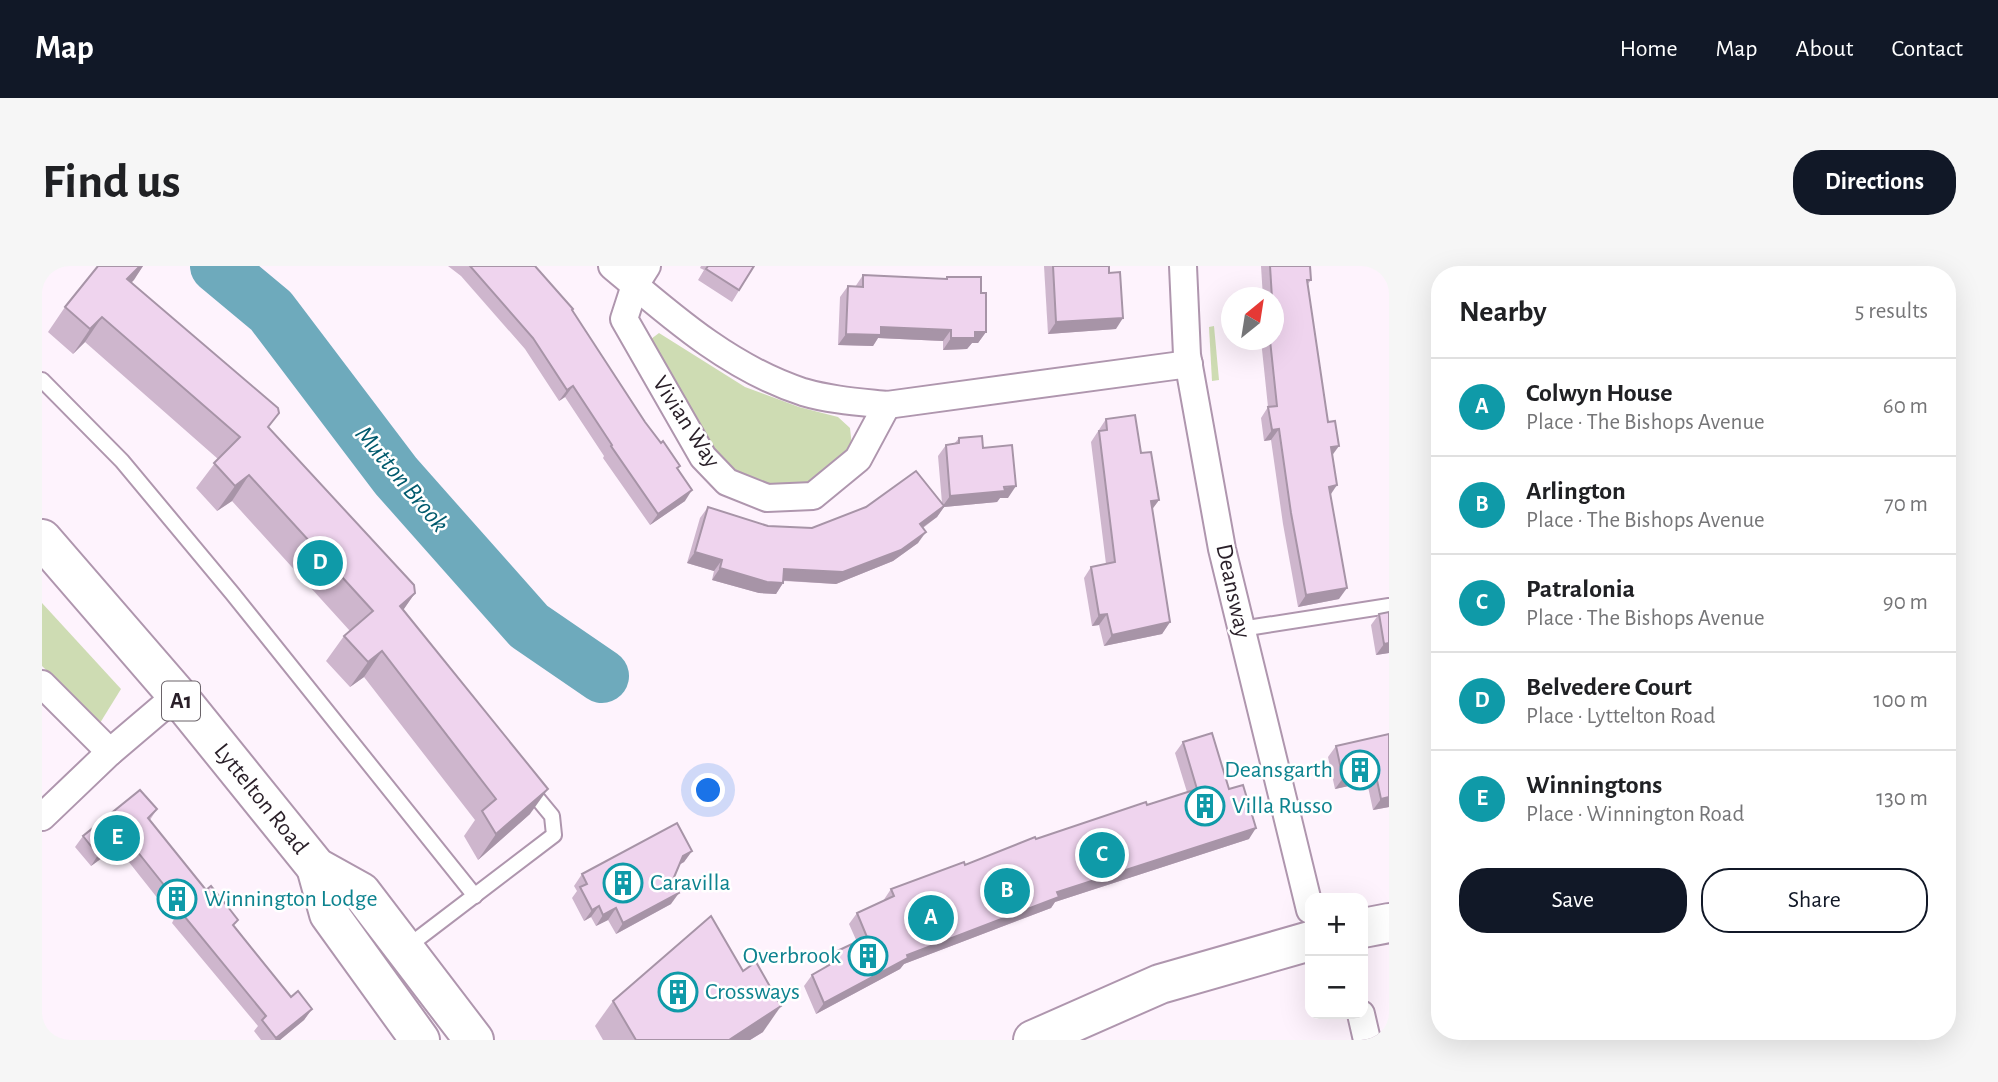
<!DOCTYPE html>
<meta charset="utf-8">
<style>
body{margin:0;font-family:"Alegreya Sans",sans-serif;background:#f6f6f6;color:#202124}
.controls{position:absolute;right:21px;bottom:21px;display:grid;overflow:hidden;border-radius:14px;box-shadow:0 7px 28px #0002}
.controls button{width:63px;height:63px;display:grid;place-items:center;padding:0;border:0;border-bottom:2px solid #e0e0e0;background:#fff;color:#202124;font:35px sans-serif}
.compass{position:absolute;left:1179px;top:21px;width:63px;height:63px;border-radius:50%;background:#fff;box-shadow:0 7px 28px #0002;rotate:30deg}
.you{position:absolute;left:667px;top:525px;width:24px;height:24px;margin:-18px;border:5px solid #fff;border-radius:50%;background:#1a73e8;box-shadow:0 0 0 10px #1a73e833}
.badge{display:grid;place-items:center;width:46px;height:46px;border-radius:50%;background:#111827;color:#fff;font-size:23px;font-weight:700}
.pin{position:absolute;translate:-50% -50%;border:4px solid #fff;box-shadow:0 2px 7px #0006}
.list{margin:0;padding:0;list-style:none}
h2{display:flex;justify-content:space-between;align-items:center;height:91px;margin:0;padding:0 28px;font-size:30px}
h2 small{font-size:23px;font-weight:400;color:#757577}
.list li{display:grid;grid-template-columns:46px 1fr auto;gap:21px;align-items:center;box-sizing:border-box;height:98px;padding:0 28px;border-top:2px solid #e0e0e0}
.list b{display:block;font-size:26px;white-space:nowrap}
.list p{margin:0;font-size:23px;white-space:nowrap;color:#757577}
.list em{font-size:23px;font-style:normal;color:#757577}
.actions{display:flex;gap:14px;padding:21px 28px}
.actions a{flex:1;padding:16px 0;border:2px solid #111827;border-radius:28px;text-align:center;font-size:24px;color:#111827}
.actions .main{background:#111827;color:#fff}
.map{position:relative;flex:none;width:1347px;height:774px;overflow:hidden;border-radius:28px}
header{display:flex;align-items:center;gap:42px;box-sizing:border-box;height:98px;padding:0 35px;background:#111827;color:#fff}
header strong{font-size:33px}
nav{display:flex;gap:38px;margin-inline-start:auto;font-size:24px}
.intro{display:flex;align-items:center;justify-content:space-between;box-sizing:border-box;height:168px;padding:0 42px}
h1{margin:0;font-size:49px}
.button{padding:18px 32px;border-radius:28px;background:#111827;color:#fff;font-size:24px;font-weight:700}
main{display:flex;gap:42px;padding:0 42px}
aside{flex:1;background:#fff;border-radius:28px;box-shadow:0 7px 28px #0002}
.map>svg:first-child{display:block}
.green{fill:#cedcb3}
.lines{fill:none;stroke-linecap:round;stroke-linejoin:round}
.river{stroke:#6eaabc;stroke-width:54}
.lane-casing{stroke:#af96ae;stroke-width:18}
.street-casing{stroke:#af96ae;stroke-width:30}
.secondary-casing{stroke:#af96ae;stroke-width:42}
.highway-casing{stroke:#af96ae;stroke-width:42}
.lane{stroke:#fff;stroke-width:14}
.street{stroke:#fff;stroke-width:26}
.secondary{stroke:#fff;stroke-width:38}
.highway{stroke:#fff;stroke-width:38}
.wall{fill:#ceb6cd}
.shaded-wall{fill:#a794a7}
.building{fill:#efd4ee;stroke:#a794a7;stroke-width:2}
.labels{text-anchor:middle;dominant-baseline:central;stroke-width:5;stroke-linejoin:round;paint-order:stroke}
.shield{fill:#fff;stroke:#6a6369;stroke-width:2}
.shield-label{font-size:23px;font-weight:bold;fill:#2a2029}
.street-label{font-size:24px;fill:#2a2029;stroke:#fff}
.culture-label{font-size:24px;fill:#0d838f;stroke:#fff;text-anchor:start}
.water-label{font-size:26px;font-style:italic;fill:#005a6d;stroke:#fff}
</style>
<header>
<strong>Map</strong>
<nav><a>Home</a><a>Map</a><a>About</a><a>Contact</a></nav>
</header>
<div class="intro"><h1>Find us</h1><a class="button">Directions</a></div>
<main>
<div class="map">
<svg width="1347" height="774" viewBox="0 0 1347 774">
<rect width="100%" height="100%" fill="#fef3fd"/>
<!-- green -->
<g class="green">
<polygon points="1172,60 1177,114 1170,115 1167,61"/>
<polygon points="617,67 703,121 757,141 796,151 808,162 810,180 790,203 756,221 715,217 691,206 677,194 610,84 609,73"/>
<polygon points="0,337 79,423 58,457 0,400"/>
</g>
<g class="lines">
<!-- river -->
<polyline class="river" points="175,0 229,45 354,210 487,360 560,410"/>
<defs>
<g id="lane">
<polyline points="0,114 80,195 190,327 433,630"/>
<polyline points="1199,363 1347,340"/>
<polyline points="365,681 512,569 510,550 486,521"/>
</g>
<g id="street">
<path d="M570 0C628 49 687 102 761 126 788 134 817 136 845 139L1147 98"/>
<polyline points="605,0 593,19 582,53 661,191 685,216 725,232 771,230 816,193 845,139"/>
<polyline points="1141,0 1145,89 1180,283 1268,644"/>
<polyline points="0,418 68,486"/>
<polyline points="0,551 68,486 135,429"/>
<polyline points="1319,748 1325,774"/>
</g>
<g id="secondary">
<polyline points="1321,662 1347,657"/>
<polyline points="991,774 1118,718 1268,675"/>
</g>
<g id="highway">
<polyline points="0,273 135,429 274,601 319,626 432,774"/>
<polyline points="274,601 287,648 378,774"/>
</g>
</defs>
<!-- lane casing -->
<use href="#lane" class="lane-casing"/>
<!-- street casing -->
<use href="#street" class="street-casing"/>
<!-- secondary casing -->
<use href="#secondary" class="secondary-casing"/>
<!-- highway casing -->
<use href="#highway" class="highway-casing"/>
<!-- lane -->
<use href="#lane" class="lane"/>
<!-- street -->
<use href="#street" class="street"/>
<!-- secondary -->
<use href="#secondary" class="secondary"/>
<!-- highway -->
<use href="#highway" class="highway"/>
</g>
<!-- wall -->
<g class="wall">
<polygon points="56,0 101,0 89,17 227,162 373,327 361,344 488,548 436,594 422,570 433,554 322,411 308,421 284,395 302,370 308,365 190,235 175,245 154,222 176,193 43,76 31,88 6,66 23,41"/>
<polygon points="406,0 493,0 530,45 603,156 636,203 643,235 608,259 561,192 562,190 523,131 517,135 483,83 419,10"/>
<polygon points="659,0 712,0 690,36 656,14 662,4 658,2"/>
<polygon points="1002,0 1067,0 1074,63 1006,68"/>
<polygon points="1219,0 1268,0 1269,14 1266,18 1290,190 1288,229 1297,333 1256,341 1241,258 1229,174 1222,175 1219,152 1226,141 1219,74 1231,74 1231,32 1221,32"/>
<polygon points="821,9 903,13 905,11 939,27 944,66 936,77 930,77 925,83 901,84 901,75 836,72 831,80 796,79 798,31 806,20 813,21"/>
<polygon points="1064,153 1099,187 1117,234 1110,243 1128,356 1120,368 1062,380 1057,359 1050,360 1042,312 1049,301 1064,298 1049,176"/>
<polygon points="917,172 941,182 966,232 958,232 955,236 902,241 895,251 881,262 876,277 851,295 794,318 742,315 741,317 734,328 717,327 670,314 672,305 645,297 658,252 666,241 726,260 770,262 900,237 896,190 904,179 912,178"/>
<polygon points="1337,348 1347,387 1334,389 1329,359"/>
<polygon points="1347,468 1347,541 1331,544 1325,516 1293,523 1286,491 1294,480"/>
<polygon points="1141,476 1187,523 1207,573 1013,636 1009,642 862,698 858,703 774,748 762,720 770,709 785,701 783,698 791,687 815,676 807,658 815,647 841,635 849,623 923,599 994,573 1145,526 1133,487"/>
<polygon points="115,543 108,554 249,731 270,743 262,754 238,774 219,774 212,765 216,760 130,657 132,653 75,581 49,600 33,581 41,570"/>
<polygon points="650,585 642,596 637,599 630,616 629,638 574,668 566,654 554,660 549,651 542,655 530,632 535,625 532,620 540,608"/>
<polygon points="571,735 721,766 708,774 561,774 553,760"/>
</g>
<!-- shaded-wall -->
<g class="shaded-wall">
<polygon points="98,0 101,0 92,14 67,39 85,13"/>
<polygon points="60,51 43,76 31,88 48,63"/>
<polygon points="1081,52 1074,63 1006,68 1014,56"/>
<polygon points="839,61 909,64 901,75 836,72 831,80 796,79 804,68"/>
<polygon points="933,66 944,66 936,77 930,77 925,83 901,84 909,72"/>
<polygon points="531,120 523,131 517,135 525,124"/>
<polygon points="1237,163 1229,174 1222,175 1230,164"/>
<polygon points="1297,180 1289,191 1289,181"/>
<polygon points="207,209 190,235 175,245 193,220"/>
<polygon points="1295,219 1287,231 1287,221"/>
<polygon points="974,220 966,232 958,232 955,236 902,241 895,251 870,269 878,258 900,241 908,230"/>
<polygon points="650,224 643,235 608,259 616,248"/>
<polygon points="1117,234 1109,245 1109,235"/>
<polygon points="884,266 876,277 851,295 794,318 734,314 742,303"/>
<polygon points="653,286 680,294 672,305 645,297"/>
<polygon points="678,302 741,317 734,328 717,327 670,314"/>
<polygon points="1305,322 1297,333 1256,341 1264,329"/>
<polygon points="373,327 355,353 358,340"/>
<polygon points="1065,348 1057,359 1050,360 1057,349"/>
<polygon points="1128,356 1120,368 1062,380 1070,369"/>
<polygon points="1347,377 1347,387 1334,389 1342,378"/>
<polygon points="340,385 322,411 308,421 326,396"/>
<polygon points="1333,505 1325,516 1293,523 1301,512"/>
<polygon points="506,523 488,548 436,594 454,568"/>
<polygon points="1347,531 1347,541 1331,544 1339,533"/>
<polygon points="1214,562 1207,573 1013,636 1009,642 862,698 858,703 774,748 782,737 865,689 1015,626"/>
<polygon points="83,570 75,581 49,600 56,589"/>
<polygon points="650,585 642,596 633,601 641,590"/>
<polygon points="637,627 629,638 574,668 581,657"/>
<polygon points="557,640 549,651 542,655 550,644"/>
<polygon points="574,642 566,654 554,660 561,649"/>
<polygon points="739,740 721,766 708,774 687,774"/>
<polygon points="270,743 262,754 238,774 233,774"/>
</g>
<!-- building -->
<g class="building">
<polygon points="56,0 98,0 85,13 236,142 237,147 226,161 372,319 373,327 358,340 506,523 454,568 440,545 454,533 340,385 326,396 302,370 331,345 207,209 193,220 172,197 198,171 60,51 48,63 23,41"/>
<polygon points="428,0 493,0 531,43 530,44 603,156 619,177 621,175 638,200 635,202 650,224 616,248 569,180 570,179 531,120 525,124 491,72"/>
<polygon points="666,0 712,0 697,24 664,3"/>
<polygon points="1011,0 1067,0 1067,7 1078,6 1081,52 1014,56"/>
<polygon points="1228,0 1268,0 1269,14 1265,14 1286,156 1293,155 1297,180 1289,181 1295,219 1287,221 1305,322 1264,329 1249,247 1237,163 1230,164 1226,141 1235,140 1228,74 1231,74 1231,32 1230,32"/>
<polygon points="821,9 905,13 905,11 939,11 939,27 944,27 944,66 933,66 933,72 909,72 909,64 839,61 839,69 804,68 806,20 821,21"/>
<polygon points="1093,149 1099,187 1109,186 1117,234 1109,235 1128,356 1070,369 1065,348 1057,349 1049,301 1073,296 1057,165 1065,164 1064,153"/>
<polygon points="940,170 941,182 970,179 974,220 962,221 963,225 908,230 904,179 917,177 917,172"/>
<polygon points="874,205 902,240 878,258 884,266 859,284 801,306 742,303 741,317 725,316 678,302 680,294 653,286 666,241 726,260 770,262 824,241"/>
<polygon points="1347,346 1347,377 1342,378 1337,348"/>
<polygon points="1170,467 1187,523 1201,519 1214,562 1015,626 1017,631 865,689 866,692 782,737 770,709 796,694 791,687 825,671 815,647 852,630 849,623 922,596 923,599 993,571 994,573 1104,536 1105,539 1155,523 1141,476"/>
<polygon points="1347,468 1347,531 1339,533 1333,505 1301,512 1294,480"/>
<polygon points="98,524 115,543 106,552 164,624 169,620 186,641 196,654 191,659 249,731 256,725 270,743 234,772 220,754 224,750 138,645 141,643 83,570 56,589 41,570"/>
<polygon points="635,557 650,585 641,590 630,616 637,627 581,657 574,642 561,649 557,640 550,644 538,621 545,618 540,608"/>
<polygon points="669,650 701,705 714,696 739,740 687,774 594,774 571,735"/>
</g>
<!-- icons -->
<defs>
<symbol id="building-ring" viewBox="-11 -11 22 22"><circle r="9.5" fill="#fff" stroke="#0f9aa8" stroke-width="1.5"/><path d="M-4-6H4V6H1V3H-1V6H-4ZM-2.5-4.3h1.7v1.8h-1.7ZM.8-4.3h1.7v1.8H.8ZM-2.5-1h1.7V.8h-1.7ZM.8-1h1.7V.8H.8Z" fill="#0f9aa8"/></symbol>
</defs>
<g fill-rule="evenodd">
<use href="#building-ring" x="1296" y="482" width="44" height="44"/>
<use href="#building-ring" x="1141" y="518" width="44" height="44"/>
<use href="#building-ring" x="559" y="595" width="44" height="44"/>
<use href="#building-ring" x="113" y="611" width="44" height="44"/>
<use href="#building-ring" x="804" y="668" width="44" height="44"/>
<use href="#building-ring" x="614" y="704" width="44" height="44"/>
</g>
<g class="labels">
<!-- shield labels -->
<rect class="shield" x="120" y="415.5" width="38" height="39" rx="5"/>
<g class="shield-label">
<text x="139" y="435">A1</text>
</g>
<!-- street labels -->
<g class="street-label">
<text transform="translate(644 156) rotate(57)">Vivian Way</text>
<text transform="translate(1191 325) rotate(78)">Deansway</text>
<text transform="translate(219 533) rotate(51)">Lyttelton Road</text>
</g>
<!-- culture labels -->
<g class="culture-label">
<text x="1291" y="504" text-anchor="end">Deansgarth</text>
<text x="1190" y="540">Villa Russo</text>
<text x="608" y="617">Caravilla</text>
<text x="162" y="633">Winnington Lodge</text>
<text x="799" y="690" text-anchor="end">Overbrook</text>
<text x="663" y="726">Crossways</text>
</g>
<!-- water labels -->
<g class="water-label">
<text transform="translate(360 213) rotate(50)">Mutton Brook</text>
</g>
</g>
</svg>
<div class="controls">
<button>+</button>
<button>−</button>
</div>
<svg class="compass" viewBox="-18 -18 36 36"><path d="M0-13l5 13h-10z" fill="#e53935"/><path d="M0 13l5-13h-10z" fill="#757577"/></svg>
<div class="you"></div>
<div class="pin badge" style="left:889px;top:652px;background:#0f9aa8">A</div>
<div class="pin badge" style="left:965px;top:625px;background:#0f9aa8">B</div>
<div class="pin badge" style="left:1060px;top:589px;background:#0f9aa8">C</div>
<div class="pin badge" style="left:278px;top:297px;background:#0f9aa8">D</div>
<div class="pin badge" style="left:75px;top:572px;background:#0f9aa8">E</div>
</div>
<aside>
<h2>Nearby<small>5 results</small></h2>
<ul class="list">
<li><span class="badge" style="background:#0f9aa8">A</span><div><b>Colwyn House</b><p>Place · The Bishops Avenue</p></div><em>60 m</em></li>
<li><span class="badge" style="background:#0f9aa8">B</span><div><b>Arlington</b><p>Place · The Bishops Avenue</p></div><em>70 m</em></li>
<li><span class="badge" style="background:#0f9aa8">C</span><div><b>Patralonia</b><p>Place · The Bishops Avenue</p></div><em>90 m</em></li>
<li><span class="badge" style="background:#0f9aa8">D</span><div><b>Belvedere Court</b><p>Place · Lyttelton Road</p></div><em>100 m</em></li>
<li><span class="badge" style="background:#0f9aa8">E</span><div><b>Winningtons</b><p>Place · Winnington Road</p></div><em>130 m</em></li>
</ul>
<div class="actions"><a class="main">Save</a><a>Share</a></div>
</aside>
</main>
